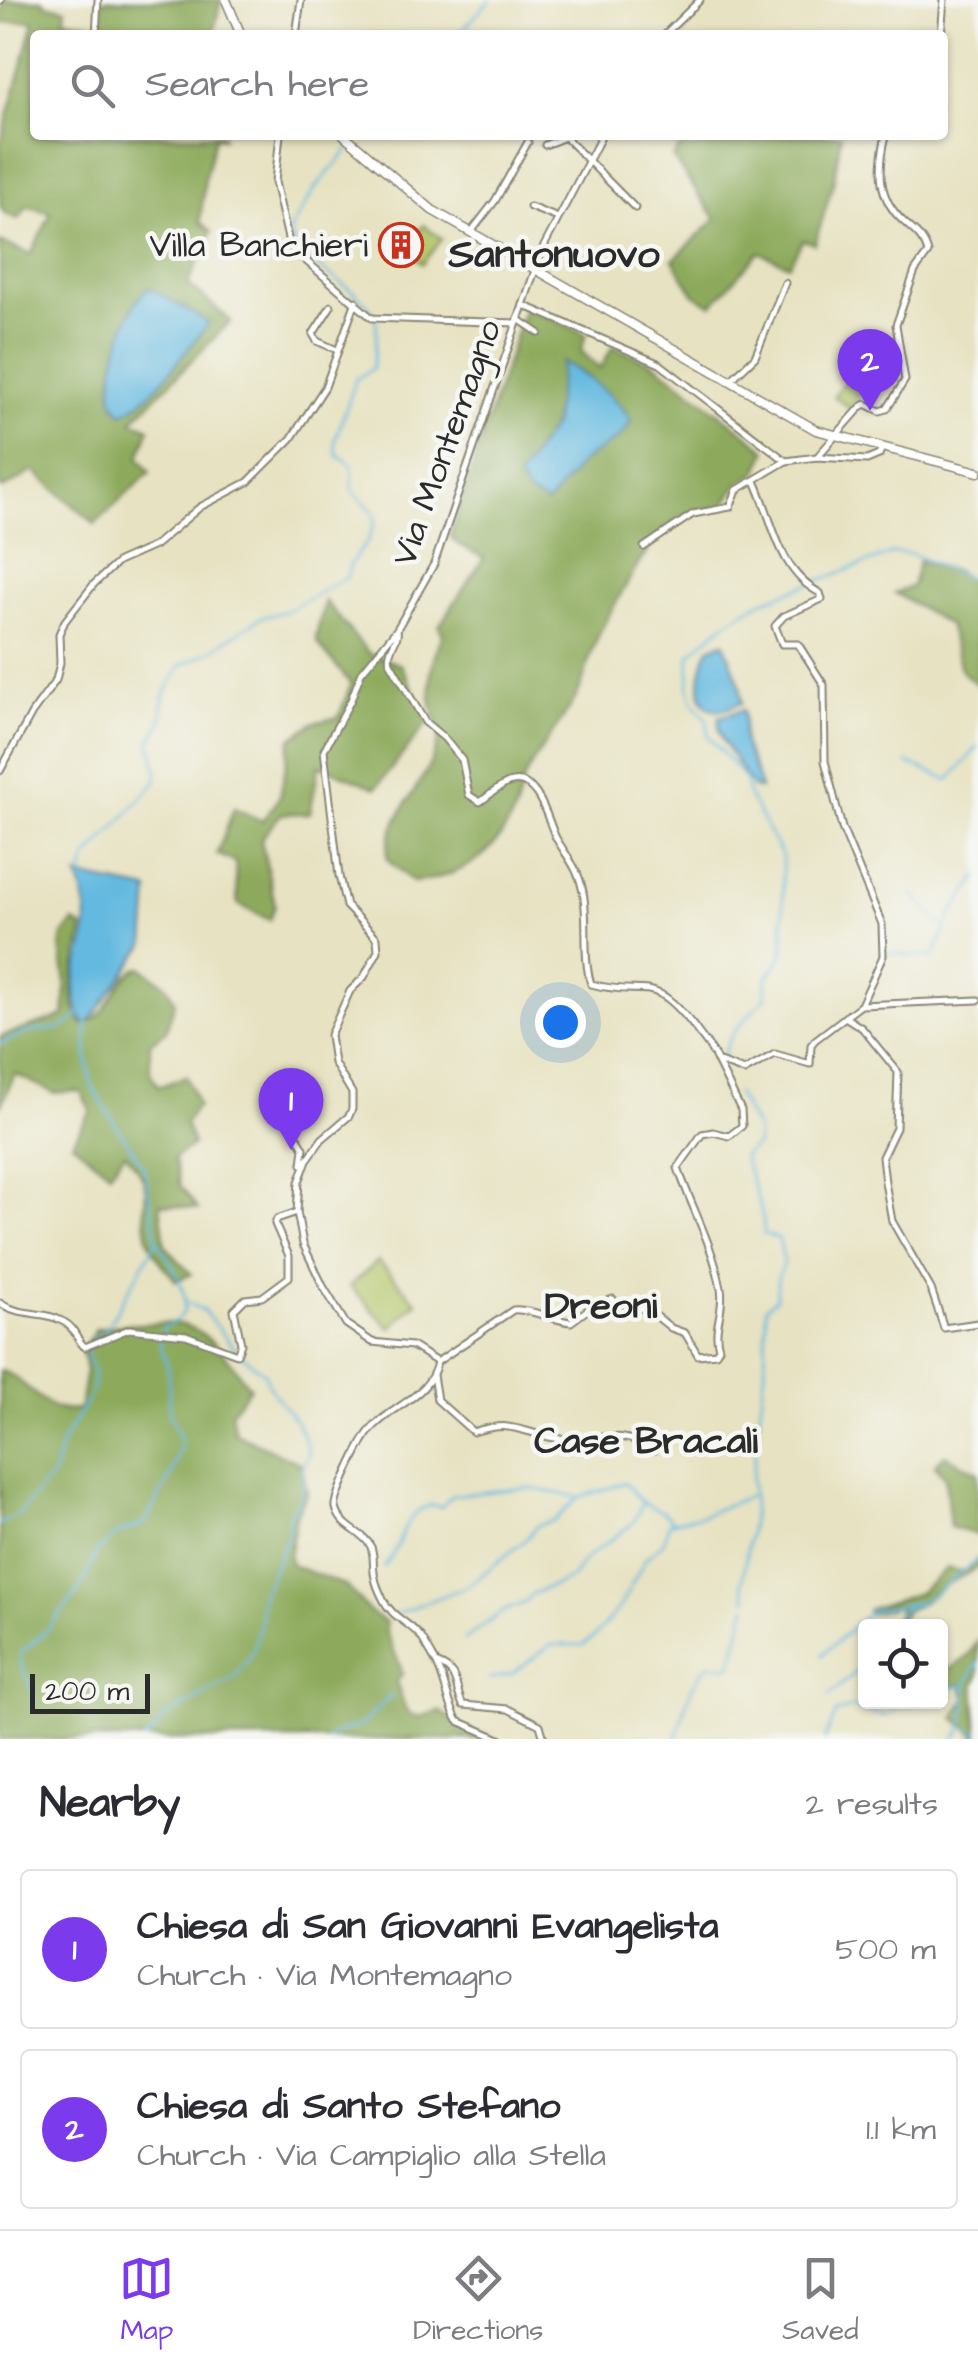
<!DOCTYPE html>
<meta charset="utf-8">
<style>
body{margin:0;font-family:"Architects Daughter",sans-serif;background:#f7f7f7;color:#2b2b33}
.controls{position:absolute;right:30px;bottom:30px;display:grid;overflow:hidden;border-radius:10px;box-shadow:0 2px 8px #0004}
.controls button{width:90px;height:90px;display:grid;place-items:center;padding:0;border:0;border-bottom:2px solid #e1e1e2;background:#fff;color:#2b2b33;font:50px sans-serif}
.scale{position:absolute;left:30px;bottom:25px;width:120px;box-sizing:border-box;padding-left:10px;border:5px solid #2b2b2b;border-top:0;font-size:28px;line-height:35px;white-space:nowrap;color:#2b2b2b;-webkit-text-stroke:8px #f6f6f2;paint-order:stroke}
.you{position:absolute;left:560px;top:1022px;width:35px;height:35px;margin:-25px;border:8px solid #fff;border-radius:50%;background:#1a73e8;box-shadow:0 0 0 15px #1a73e833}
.badge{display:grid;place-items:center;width:65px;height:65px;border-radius:50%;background:#7c3aed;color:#fff;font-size:32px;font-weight:700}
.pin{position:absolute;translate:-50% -82px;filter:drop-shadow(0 2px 5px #0008)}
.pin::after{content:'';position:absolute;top:52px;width:35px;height:30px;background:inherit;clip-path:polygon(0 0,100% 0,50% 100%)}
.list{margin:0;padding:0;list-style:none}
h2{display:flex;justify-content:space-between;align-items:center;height:130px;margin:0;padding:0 40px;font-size:42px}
h2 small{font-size:32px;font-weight:400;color:#7c7c81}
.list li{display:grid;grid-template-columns:65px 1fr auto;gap:30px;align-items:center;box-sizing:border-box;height:160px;margin:0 20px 20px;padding:0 20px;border:2px solid #e1e1e2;border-radius:10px}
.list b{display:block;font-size:38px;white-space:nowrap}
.list p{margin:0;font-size:32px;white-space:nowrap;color:#7c7c81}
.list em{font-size:32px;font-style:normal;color:#7c7c81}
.icon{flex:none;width:55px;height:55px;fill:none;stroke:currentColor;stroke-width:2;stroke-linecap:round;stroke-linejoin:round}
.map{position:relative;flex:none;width:978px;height:1739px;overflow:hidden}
.search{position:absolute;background:#fff;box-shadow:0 2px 8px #0004;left:30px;right:30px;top:30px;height:110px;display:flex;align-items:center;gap:25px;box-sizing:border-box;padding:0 35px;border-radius:10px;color:#7c7c81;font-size:38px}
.sheet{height:490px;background:#fff}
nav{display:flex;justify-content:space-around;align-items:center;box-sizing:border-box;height:140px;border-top:2px solid #e1e1e2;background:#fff;font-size:28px;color:#7c7c81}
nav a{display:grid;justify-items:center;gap:5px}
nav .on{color:#7c3aed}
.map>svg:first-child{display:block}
.green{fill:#b2c568;stroke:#6e784a;stroke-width:2.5}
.forest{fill:#8daa5c;stroke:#5c6a44;stroke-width:2.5}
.water{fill:#63b9e0;stroke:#477286;stroke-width:2.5}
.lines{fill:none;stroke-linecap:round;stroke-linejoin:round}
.stream{stroke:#63b9e0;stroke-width:2.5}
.minor-casing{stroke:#898676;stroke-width:9}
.secondary-casing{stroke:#898676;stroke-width:11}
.minor{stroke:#fff;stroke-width:5}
.secondary{stroke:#fff;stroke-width:8}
.labels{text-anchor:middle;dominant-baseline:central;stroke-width:9;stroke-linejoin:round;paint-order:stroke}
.poi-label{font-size:35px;fill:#2b2b2b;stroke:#f6f6f2;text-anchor:end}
.street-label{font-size:35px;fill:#2b2b2b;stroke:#f6f6f2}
.neighbourhood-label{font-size:38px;font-weight:bold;fill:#2b2b2b;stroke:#f6f6f2}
.quarter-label{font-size:40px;font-weight:bold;fill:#2b2b2b;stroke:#f6f6f2}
</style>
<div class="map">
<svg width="978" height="1739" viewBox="0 0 978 1739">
<rect width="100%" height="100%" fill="#f6f6f2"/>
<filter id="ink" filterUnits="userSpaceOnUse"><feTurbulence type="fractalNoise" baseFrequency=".01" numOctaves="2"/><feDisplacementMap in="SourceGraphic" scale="20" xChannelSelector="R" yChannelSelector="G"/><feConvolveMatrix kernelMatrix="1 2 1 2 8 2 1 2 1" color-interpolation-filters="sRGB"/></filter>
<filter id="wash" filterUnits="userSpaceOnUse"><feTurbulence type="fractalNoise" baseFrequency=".0048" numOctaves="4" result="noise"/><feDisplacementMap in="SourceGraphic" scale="40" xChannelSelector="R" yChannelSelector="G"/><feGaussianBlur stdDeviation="2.25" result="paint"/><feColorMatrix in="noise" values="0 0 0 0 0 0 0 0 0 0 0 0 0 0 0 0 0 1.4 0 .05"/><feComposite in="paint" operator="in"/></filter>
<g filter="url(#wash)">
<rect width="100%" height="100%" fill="#e7e2c1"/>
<!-- green -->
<g class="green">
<polygon points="424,225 442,239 422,264 404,248"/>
<polygon points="853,369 869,381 849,408 834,396"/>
<polygon points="378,1261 417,1302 390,1328 350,1286"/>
</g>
<!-- forest -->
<g class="forest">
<polygon points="4,0 44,0 45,4 66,9 65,19 101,26 102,0 221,0 213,35 35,35 35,135 223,135 223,138 215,137 205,178 200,222 212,231 188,284 231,321 132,421 150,428 139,457 150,472 95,524 34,471 3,489 0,487 0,242 31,254 51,213 27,206 19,219 5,214 0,206 0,145 34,21 0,23"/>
<polygon points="687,135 841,135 834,180 815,244 803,240 789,265 759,252 712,305 695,295 673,260 716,219 673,158"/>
<path d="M525 307 586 334 581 351 600 369 613 346 657 365 767 450 757 473 738 484 723 507C670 507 648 547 624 589 611 611 598 632 590 657 586 669 584 681 578 693 564 722 539 747 525 777 520 788 519 801 514 813 496 855 459 878 413 882L387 859C387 810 435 779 440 732 440 725 437 724 435 718 427 690 429 661 443 635L439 626 484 558 456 543 450 535Z"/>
<polygon points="919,561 956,571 978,585 978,685 962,672 948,625 895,593 912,586"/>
<polygon points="325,601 368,653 401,665 429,721 376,788 319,765 310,813 281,814 261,839 275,905 270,920 238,904 235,862 217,854 234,808 262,821 280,796 291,739 313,723 339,717 351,684 318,644 316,637"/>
<path d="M74 922 83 928C79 959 62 998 83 1025 114 1015 113 976 141 967L166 985 175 1001 166 1031 150 1043V1073L159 1087 186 1076 198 1105 185 1123 193 1145 174 1158 180 1185 198 1209 160 1204 165 1245 191 1274 176 1281C166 1268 150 1251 147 1234 138 1193 160 1192 125 1153L110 1173 72 1143 91 1111 80 1091 54 1093 15 1074 0 1107V1037L64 1016 66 984 61 946 63 935Z"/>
<path d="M121 1325C140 1325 168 1320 186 1326 213 1335 234 1366 250 1388L231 1412 235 1433 301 1464 307 1492 296 1515 289 1557 291 1565 345 1585 372 1614 386 1622V1632L403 1673 396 1682 404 1706 410 1714 420 1717 439 1711 466 1729 492 1739H0V1370C30 1380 47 1421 80 1408L86 1370 82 1351 96 1329Z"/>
<polygon points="945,1455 978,1472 978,1535 950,1527 945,1478 935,1465"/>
<path d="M978 1558V1567C966 1575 952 1580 941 1588 928 1597 922 1605 906 1610L900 1622 901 1626H893L900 1606 869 1614 867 1610 919 1593 947 1568C963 1574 967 1571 978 1558Z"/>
<polygon points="978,1641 978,1676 974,1686 978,1738 954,1717 965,1700 962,1684 941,1692 940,1676 967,1657"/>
</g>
<!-- water -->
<g class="water">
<path d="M150 288 209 323C187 349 154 400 122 413 117 407 112 401 112 392 111 368 128 297 150 288Z"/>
<path d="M562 362C580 370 626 404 631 422L621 436 582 462 547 504 527 493 518 478 553 425Z"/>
<path d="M724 642 740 685 742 703C735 705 726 710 719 710 690 710 701 663 709 648Z"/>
<path d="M743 710C746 721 742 731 744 742 747 759 759 771 760 789L753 788 724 743 719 730V717Z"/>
<path d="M78 876 149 890 145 945 90 1021 84 1023C65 986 81 967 86 931 89 915 84 892 78 876Z"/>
</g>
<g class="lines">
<!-- stream -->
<g class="stream">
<polyline points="458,35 490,0"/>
<polyline points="907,763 949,780 978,747"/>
<path d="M82 876 86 859 156 782 157 770 150 742 161 724 164 695 181 665 207 653 260 618 289 610 347 577 350 564 368 541 375 521 373 511 353 492 352 465 337 454 335 441 356 379 372 369C374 354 379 335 376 321 370 288 292 265 290 230L316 187 351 147"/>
<polyline points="912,894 945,928"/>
<polyline points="886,953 933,958 952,914 978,876"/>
<polyline points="0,1044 26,1032 62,1028 80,1014"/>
<path d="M723 1063C724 1033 748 1019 765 998L767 978 782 957 784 947 782 856 748 794 745 779 709 737 707 720 693 702 689 687 690 654 720 627 760 602 894 553 911 554 978 582"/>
<path d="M736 1093 757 1130V1145L743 1155C750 1183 764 1205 764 1234L779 1239 784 1263 778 1276 776 1298 766 1307 765 1371 752 1478 753 1511 742 1583 747 1599"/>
<polyline points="184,1301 203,1310 235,1349"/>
<polyline points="0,1524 19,1514 54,1473 62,1442 92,1392 94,1372 87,1358 88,1342 106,1329 157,1241 144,1168 92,1087 87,1058 87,1021"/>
<path d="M384 1567C404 1546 399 1516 431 1505L441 1507 453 1495 527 1488 579 1497 625 1483C633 1488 635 1497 643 1503 658 1512 658 1505 674 1522"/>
<polyline points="931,1596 978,1559"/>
<polyline points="398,1613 468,1586 525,1540 538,1525 555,1520 578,1498"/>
<polyline points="893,1626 904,1608 920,1603"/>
<polyline points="464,1640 502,1612 524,1603 532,1594 572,1578 584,1560 633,1523 643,1502"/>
<polyline points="822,1655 871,1611 919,1602 931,1595"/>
<polyline points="489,1679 511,1674 551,1645 583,1645 595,1636 619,1608 646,1558 664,1542 669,1523 703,1515 752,1495"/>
<polyline points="940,1691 963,1685"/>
<polyline points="829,1696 866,1663"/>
<path d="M33 1710C38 1682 19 1676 20 1654L49 1628 80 1589 97 1552 117 1534 145 1523 170 1477 180 1448V1436L170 1416 168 1366 160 1346 163 1328C170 1324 179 1320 183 1313 192 1294 168 1258 158 1242"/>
<polyline points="966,1728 978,1734"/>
<path d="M145 1739 155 1731 163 1718 235 1677 252 1654 260 1623 262 1596 289 1533V1518L300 1501 304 1486 301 1472 309 1451C305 1439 299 1425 291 1415 281 1401 268 1390 265 1374L241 1354"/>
<polyline points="328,1739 335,1733 360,1726 392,1695"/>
<path d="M676 1739C684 1715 688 1679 711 1664L726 1667 731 1665 747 1606"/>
<polyline points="825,1739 836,1713 853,1707 886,1716 898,1707 921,1702"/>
<path d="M955 1739C978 1710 952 1696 978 1664"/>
</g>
</g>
</g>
<g filter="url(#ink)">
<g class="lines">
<defs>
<g id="minor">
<polyline points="0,1 1,0"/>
<polyline points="96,35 98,0"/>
<polyline points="296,35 301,0"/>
<polyline points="664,35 700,0"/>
<polyline points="941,35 944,0"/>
<polyline points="280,135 275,182 290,247 372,318 517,323"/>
<polyline points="545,145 565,137 635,208"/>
<polyline points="530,207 558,218"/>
<polyline points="471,232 495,201 528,142"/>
<polyline points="523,305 660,364 786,461"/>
<polyline points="518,319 539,333"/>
<polyline points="317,341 313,334 331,306"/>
<polyline points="317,341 337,350"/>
<polyline points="730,381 755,357 785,283"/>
<path d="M817 457 861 407 866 404 880 411 887 409 905 380 896 325 915 271 928 253C924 238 915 232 904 222 877 198 878 169 886 135"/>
<path d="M755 481C773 519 778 572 820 593L822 599 784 616 775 626 782 644H798L824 685 825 761 842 828 882 924 883 956 861 1005"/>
<polyline points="644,547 693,514 730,507 737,490 786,461 817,457 867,460 879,455 882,447"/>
<path d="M397 629C400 641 386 649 390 662L425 722 444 738 462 760 469 795 480 802C489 796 501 784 512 782 539 776 548 822 556 838 567 857 579 869 583 892 589 922 582 956 591 984 646 999 651 970 695 1028 703 1040 712 1048 717 1061L744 1071 775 1054 810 1064 811 1045 815 1040 861 1005 978 1000"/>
<polyline points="0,771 32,713 56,680 60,663 59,634 65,621 94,584 118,562 154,546 200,507 248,482 291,439 325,387 356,301"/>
<polyline points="845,1017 862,1028 898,1072 896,1128 882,1157 885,1182 892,1221 931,1289 944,1328 978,1323"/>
<polyline points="295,1133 304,1148 302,1164"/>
<path d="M0 1303C20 1317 44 1310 64 1322 76 1328 76 1340 85 1347L129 1329 186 1335 237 1354 241 1344 234 1310 245 1299 262 1297 289 1277V1256L275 1224 277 1219 297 1212"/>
<polyline points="437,1362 412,1346 372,1342 346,1324 323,1286 303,1244 297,1212 299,1182 307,1160 322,1139 349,1116 352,1109 352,1093 334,1063 330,1035 350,991 364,977 378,951 377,938 346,906 339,876 324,750 351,700 361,673 397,629 434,564 542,250 602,135"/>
<path d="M437 1362 513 1310C529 1308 553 1320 571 1322L594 1305 613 1299V1310L626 1312 645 1307 671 1328 685 1333 698 1355 716 1353 719 1348C712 1327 725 1312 721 1288 713 1246 692 1208 678 1168L702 1134 713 1132 729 1136 742 1126 741 1110 717 1061"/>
<path d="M437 1362C430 1398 389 1406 369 1432 362 1441 333 1499 336 1508 341 1529 364 1531 371 1547 375 1557 372 1568 375 1578 376 1585 380 1593 383 1599 392 1618 409 1622 421 1637 425 1643 429 1650 433 1657 446 1677 446 1701 458 1721L500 1739"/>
<path d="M433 1375 437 1400 473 1432C511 1421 514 1429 549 1437 590 1446 613 1424 655 1450"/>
<path d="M438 1664C460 1672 454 1688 463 1705L508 1709 540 1725 544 1739"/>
</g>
<g id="secondary">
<polyline points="226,0 241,35"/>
<polyline points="344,135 432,210 816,430 978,472"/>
</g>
</defs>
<!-- minor casing -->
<use href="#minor" class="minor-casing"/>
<!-- secondary casing -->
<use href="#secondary" class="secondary-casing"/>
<!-- minor -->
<use href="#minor" class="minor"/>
<!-- secondary -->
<use href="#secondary" class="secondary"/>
</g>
</g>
<!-- icons -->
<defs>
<symbol id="building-ring" viewBox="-11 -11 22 22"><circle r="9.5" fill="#f6f6f2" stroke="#c8321e" stroke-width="1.5"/><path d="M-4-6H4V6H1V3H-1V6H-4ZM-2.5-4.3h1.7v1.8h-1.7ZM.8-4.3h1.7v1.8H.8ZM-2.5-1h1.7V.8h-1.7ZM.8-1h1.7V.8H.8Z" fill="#c8321e"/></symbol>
</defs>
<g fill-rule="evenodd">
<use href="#building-ring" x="376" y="220" width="50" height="50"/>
</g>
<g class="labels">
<!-- poi labels -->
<g class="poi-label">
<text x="368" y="245">Villa Banchieri</text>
</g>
<!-- street labels -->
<g class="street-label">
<text transform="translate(447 443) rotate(-70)">Via Montemagno</text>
</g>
<!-- neighbourhood labels -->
<g class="neighbourhood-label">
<text x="601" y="1307">Dreoni</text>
<text x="646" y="1442">Case Bracali</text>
</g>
<!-- quarter labels -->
<g class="quarter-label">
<text x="554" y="255">Santonuovo</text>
</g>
</g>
</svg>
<div class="controls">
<button><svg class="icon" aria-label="locate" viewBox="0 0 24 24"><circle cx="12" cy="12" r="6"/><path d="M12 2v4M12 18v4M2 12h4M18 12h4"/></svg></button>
</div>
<div class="scale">200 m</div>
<div class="you"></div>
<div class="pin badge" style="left:291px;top:1150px">1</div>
<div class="pin badge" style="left:870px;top:411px">2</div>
<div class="search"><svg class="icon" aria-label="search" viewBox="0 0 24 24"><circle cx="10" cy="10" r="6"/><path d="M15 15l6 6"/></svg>Search here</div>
</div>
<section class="sheet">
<h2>Nearby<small>2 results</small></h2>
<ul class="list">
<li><span class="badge">1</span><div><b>Chiesa di San Giovanni Evangelista</b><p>Church · Via Montemagno</p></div><em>500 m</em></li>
<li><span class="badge">2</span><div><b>Chiesa di Santo Stefano</b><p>Church · Via Campiglio alla Stella</p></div><em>1.1 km</em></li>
</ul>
</section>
<nav>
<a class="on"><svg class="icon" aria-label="map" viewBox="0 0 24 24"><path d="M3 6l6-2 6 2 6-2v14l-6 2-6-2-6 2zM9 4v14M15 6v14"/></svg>Map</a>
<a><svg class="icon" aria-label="directions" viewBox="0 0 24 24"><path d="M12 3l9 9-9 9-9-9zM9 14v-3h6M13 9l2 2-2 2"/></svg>Directions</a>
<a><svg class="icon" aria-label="saved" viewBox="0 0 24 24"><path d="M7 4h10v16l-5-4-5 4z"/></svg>Saved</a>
</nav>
